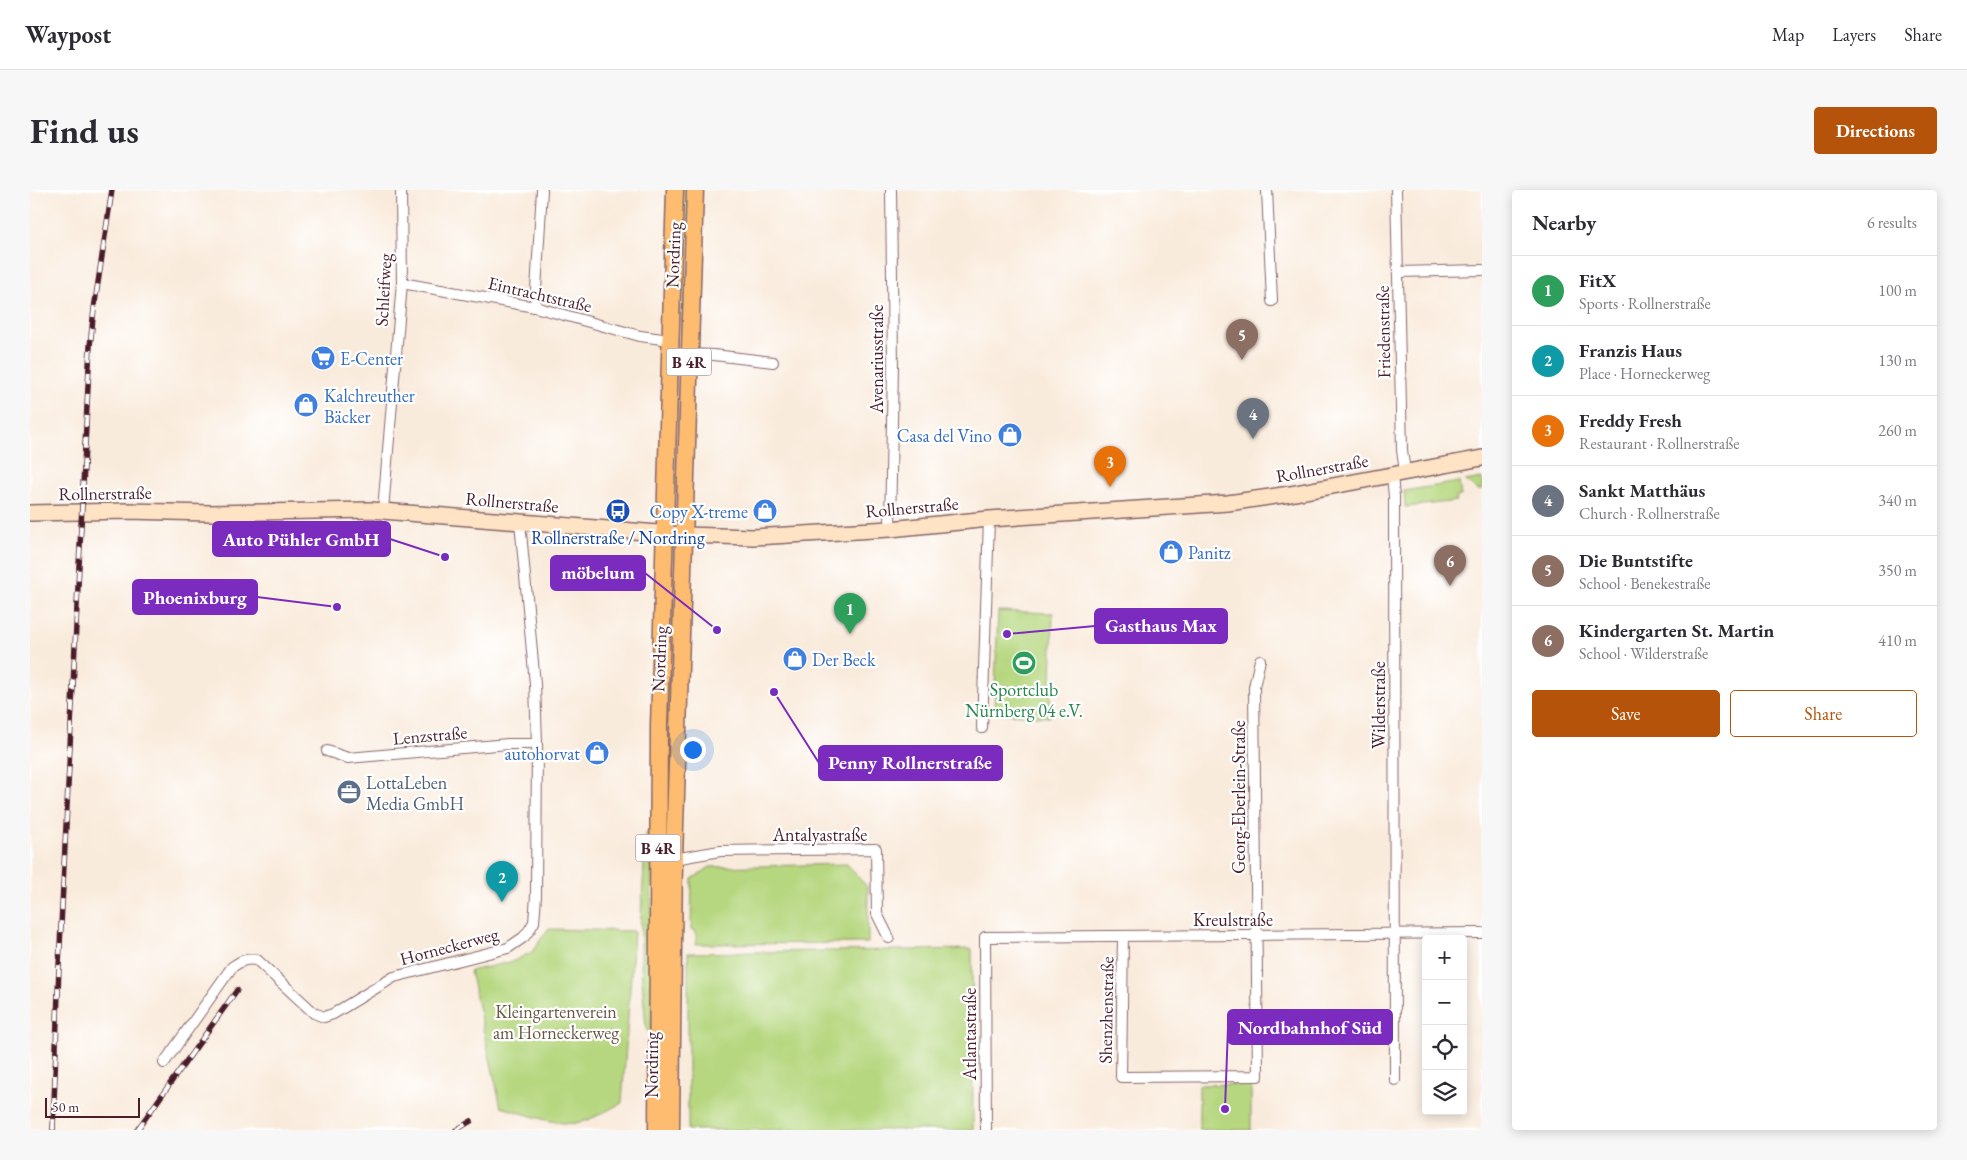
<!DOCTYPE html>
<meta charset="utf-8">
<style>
body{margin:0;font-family:"EB Garamond",serif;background:#f7f7f7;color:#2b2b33}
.controls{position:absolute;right:15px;bottom:15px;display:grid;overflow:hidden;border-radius:5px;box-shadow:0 2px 12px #0003}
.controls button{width:45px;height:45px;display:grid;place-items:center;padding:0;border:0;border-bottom:1px solid #e1e1e2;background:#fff;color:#2b2b33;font:25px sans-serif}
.scale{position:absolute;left:15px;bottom:12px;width:95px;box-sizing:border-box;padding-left:5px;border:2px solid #4a1f2b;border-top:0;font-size:14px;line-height:18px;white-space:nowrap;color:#4a1f2b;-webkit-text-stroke:4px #fff;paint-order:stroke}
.you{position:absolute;left:662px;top:559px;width:18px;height:18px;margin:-12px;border:4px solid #fff;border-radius:50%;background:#1a73e8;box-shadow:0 0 0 8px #1a73e833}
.badge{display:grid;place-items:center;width:32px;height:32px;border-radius:50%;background:#b45309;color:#fff;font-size:16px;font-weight:700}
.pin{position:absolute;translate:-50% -41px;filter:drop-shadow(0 1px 2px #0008)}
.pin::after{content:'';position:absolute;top:26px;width:18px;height:15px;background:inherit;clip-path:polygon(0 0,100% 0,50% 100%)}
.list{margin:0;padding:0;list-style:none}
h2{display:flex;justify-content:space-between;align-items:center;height:65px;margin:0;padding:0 20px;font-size:21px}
h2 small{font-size:16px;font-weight:400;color:#7c7c81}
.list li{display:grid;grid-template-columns:32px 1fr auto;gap:15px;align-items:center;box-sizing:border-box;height:70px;padding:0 20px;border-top:1px solid #e1e1e2}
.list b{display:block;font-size:19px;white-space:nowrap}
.list p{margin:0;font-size:16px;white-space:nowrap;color:#7c7c81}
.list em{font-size:16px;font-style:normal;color:#7c7c81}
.actions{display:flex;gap:10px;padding:15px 20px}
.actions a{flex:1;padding:11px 0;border:1px solid #b45309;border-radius:5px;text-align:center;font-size:18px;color:#b45309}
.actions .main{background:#b45309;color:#fff}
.icon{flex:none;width:28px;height:28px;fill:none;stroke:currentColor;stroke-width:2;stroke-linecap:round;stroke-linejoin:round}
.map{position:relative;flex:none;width:1452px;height:940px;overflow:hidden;border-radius:5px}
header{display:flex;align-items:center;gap:30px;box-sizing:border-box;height:70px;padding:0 25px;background:#fff;border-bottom:1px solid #e1e1e2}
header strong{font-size:24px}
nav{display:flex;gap:28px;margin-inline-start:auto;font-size:18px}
.intro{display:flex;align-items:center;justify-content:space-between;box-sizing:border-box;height:120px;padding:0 30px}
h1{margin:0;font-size:35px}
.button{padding:12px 22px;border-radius:5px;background:#b45309;color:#fff;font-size:18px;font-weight:700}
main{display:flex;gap:30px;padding:0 30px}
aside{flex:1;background:#fff;border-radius:5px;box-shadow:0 2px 12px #0003}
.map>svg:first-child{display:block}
.green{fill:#b6d77f;stroke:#807b55}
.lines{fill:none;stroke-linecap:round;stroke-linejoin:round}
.street-casing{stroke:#876669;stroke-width:12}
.secondary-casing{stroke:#876669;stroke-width:18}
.primary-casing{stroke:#876669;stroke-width:19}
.street{stroke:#fff;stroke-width:10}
.secondary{stroke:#fee4c5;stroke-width:15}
.primary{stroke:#fdbc6f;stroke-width:16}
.rail-casing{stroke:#4a1f2b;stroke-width:5.5}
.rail{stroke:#fff;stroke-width:4;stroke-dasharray:11;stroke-linecap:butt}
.labels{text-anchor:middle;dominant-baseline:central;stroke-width:4.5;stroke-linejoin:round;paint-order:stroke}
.shield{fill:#fff;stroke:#80626b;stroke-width:1}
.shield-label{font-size:16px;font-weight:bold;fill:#4a1f2b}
.street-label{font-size:18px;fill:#4a1f2b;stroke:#fff}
.shop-label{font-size:18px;fill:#366cbe;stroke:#fff;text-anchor:start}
.transit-label{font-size:18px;fill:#164399;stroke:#fff}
.leisure-label{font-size:18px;fill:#27864d;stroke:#fff}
.service-label{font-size:18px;fill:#4e5e75;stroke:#fff;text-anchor:start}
.park-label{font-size:18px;fill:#6a5644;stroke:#fff}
.leader{fill:none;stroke:#7b2cbf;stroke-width:2}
.callout-dot{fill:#7b2cbf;stroke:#fff;stroke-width:2}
.callout{fill:#7b2cbf;stroke:#7b2cbf;stroke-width:2}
.callout-label{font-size:19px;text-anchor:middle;font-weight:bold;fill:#fff}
</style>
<header>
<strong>Waypost</strong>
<nav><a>Map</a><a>Layers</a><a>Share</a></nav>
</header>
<div class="intro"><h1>Find us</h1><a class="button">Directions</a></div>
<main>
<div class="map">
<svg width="1452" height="940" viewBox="0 0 1452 940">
<rect width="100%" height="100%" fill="#fff"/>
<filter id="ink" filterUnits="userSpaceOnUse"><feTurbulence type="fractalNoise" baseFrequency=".02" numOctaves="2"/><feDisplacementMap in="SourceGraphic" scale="10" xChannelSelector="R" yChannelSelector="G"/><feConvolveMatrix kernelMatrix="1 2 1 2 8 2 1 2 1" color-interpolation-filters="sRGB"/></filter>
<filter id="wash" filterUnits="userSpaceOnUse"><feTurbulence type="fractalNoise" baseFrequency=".0096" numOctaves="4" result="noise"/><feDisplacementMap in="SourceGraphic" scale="20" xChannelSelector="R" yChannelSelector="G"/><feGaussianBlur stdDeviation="1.12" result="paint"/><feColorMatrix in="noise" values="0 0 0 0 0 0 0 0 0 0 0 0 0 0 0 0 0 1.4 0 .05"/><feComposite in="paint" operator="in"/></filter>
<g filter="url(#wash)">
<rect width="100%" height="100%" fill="#f9ebdc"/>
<!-- green -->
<g class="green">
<polygon points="650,0 660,0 650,305 647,305 652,138 648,78"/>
<polygon points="1452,288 1452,300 1447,300 1435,291"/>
<polygon points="1429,292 1431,306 1426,307 1427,311 1375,317 1374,301"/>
<polygon points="642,380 639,502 642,544 638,701 634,678 636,502"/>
<polygon points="968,421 1023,423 1020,527 964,523"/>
<polygon points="616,643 622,643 621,844 616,839 611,775 611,726"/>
<polygon points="817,674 838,698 838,753 666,754 666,741 661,740 662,689 680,677"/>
<path d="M518 739 604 741 592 913C577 920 561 931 545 933 527 936 490 922 471 917L440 781 484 771 502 762Z"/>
<polygon points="942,759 943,940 658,940 658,763"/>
<polygon points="1221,894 1221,940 1169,940 1169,895"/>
</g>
</g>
<g filter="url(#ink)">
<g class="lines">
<defs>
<g id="street">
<polyline points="1237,0 1242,111"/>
<polyline points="1366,0 1372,260 1375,282"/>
<polyline points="1368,82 1452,80"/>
<polyline points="372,93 505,117 610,146 640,150"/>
<polyline points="505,117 512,0"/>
<polyline points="660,164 684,165 743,172"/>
<polyline points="1362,285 1364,307 1365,890"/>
<polyline points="353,320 372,93 371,0"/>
<polyline points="860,339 863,176 861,0"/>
<polyline points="952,538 959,329"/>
<polyline points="297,561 318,568 478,554 507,554"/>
<polyline points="644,669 690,661 846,659 847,724 859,748"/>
<polyline points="1093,746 1091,887 1228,886 1224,497 1230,470"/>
<path d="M134 873 202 777C211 771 216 768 227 770L284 823 294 827 303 824 364 787 478 758 494 747 500 739 504 732 506 706 507 554 505 494 490 332"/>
<polyline points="956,940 955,747 1452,743"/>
</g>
<polyline id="secondary" points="0,323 98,321 180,323 340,320 653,345 724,347 860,339 959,329 1198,313 1260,304 1452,268"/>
<g id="primary">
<polyline points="627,940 629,536 645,0"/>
<polyline points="641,940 644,669 665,0"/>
</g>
</defs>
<!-- street casing -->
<use href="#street" class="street-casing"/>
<!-- secondary casing -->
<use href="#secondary" class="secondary-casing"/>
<!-- primary casing -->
<use href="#primary" class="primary-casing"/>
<!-- street -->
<use href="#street" class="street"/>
<!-- secondary -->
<use href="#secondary" class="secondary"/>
<!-- primary -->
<use href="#primary" class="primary"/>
<defs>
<g id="rail">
<polyline points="23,940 29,776 60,156 64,119 82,0"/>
<polyline points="107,940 207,800"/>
<polyline points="426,940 441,931"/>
</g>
</defs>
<!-- rail casing -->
<use href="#rail" class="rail-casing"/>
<!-- rail -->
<use href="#rail" class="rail"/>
</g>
</g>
<!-- icons -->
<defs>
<symbol id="supermarket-disc" viewBox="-11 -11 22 22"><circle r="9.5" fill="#3f7fe0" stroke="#fff"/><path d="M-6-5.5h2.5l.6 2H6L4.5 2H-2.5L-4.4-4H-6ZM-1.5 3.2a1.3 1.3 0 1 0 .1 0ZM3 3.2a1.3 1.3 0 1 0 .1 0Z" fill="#fff"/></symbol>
<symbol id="shop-disc" viewBox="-11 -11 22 22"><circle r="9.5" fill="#3f7fe0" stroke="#fff"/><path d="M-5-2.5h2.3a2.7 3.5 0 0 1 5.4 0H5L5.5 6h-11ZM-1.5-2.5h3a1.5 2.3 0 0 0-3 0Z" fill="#fff"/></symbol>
<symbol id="bus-disc" viewBox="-11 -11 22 22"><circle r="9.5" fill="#1a4fb4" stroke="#fff"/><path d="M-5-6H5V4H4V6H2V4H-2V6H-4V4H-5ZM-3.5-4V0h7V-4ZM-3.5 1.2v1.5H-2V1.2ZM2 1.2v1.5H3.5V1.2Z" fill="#fff"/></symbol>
<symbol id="stadium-disc" viewBox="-11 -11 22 22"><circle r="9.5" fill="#2e9e5b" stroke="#fff"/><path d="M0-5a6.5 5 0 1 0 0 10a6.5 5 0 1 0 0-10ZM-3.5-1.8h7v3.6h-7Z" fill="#fff"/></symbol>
<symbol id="office-disc" viewBox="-11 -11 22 22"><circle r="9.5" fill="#5c6f8a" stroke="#fff"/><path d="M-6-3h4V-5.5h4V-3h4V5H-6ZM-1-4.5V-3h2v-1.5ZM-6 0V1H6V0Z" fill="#fff"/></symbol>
</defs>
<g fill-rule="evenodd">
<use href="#supermarket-disc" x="279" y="154" width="28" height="28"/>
<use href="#shop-disc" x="262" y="201" width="28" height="28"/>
<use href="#shop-disc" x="966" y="231" width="28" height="28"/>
<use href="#bus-disc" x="574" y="307" width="28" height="28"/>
<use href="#shop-disc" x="721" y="307" width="28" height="28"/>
<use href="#shop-disc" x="1127" y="348" width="28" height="28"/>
<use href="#shop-disc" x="751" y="455" width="28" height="28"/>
<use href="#stadium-disc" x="980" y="459" width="28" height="28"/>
<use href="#shop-disc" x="553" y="549" width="28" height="28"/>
<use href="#office-disc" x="305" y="588" width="28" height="28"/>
</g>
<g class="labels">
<!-- shield labels -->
<g class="shield">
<rect x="636.5" y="158.5" width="45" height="27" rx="4"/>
<rect x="605.5" y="644.5" width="45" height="27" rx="4"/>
</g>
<g class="shield-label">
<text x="659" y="172">B 4R</text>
<text x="628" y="658">B 4R</text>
</g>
<!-- street labels -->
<g class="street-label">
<text transform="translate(643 65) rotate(-88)">Nordring</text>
<text transform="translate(353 100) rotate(-87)">Schleifweg</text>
<text transform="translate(510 104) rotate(13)">Eintrachtstraße</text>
<text transform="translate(1353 142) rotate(-91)">Friedenstraße</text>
<text transform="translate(846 169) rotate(-90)">Avenariusstraße</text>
<text transform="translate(1292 278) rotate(-10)">Rollnerstraße</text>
<text transform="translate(75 303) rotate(-1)">Rollnerstraße</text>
<text transform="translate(482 312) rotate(5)">Rollnerstraße</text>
<text transform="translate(882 317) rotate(-5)">Rollnerstraße</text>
<text transform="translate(629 469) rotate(-88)">Nordring</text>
<text transform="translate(1348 515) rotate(-90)">Wilderstraße</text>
<text transform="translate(400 545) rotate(-5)">Lenzstraße</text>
<text transform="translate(1208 607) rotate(-90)">Georg-Eberlein-Straße</text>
<text x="790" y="644">Antalyastraße</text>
<text x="1203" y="729">Kreulstraße</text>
<text transform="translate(419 756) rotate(-15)">Horneckerweg</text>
<text transform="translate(1076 820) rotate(-89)">Shenzhenstraße</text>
<text transform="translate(939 844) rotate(-90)">Atlantastraße</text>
<text transform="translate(621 875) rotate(-90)">Nordring</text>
</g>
<!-- shop labels -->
<g class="shop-label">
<text x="310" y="168">E-Center</text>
<text x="294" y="205">Kalchreuther<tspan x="294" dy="21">Bäcker</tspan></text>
<text x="962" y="245" text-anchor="end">Casa del Vino</text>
<text x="718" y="321" text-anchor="end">Copy X-treme</text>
<text x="1158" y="362">Panitz</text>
<text x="782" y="469">Der Beck</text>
<text x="550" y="563" text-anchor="end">autohorvat</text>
</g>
<!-- transit labels -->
<g class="transit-label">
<text x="588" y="347">Rollnerstraße / Nordring</text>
</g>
<!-- leisure labels -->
<g class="leisure-label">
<text x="994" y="499">Sportclub<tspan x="994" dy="21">Nürnberg 04 e.V.</tspan></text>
</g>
<!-- service labels -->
<g class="service-label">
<text x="336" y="592">LottaLeben<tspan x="336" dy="21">Media GmbH</tspan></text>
</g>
<!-- park labels -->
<g class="park-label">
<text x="526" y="821">Kleingartenverein<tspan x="526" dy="21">am Horneckerweg</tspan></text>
</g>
</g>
<!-- callouts -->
<path class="leader" d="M415 367L360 349M687 440L615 383M307 417L227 407M977 444L1065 436M744 502L789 573M1195 919L1198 837"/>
<g class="callout-dot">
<circle cx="415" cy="367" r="5"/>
<circle cx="687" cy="440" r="5"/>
<circle cx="307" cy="417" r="5"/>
<circle cx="977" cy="444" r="5"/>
<circle cx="744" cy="502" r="5"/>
<circle cx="1195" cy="919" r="5"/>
</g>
<g class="callout">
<rect x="183" y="332" width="177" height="34" rx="5"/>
<rect x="521" y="366" width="94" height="34" rx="5"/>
<rect x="103" y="390" width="124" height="34" rx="5"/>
<rect x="1065" y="419" width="132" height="34" rx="5"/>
<rect x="789" y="556" width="183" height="34" rx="5"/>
<rect x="1198" y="820" width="164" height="34" rx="5"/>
</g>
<g class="callout-label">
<text x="271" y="356">Auto Pühler GmbH</text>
<text x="568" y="389">möbelum</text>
<text x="165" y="414">Phoenixburg</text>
<text x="1131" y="442">Gasthaus Max</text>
<text x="880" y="579">Penny Rollnerstraße</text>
<text x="1280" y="844">Nordbahnhof Süd</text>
</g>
</svg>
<div class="controls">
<button>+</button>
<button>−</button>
<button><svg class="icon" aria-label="locate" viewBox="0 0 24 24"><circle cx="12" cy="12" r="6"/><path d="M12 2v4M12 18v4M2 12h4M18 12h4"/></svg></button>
<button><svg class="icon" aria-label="layers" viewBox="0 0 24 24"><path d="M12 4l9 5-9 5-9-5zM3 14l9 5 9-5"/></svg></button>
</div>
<div class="scale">50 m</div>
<div class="you"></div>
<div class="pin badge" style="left:820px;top:444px;background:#2e9e5b">1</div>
<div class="pin badge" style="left:472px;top:712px;background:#0f9aa8">2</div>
<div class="pin badge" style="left:1080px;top:297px;background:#e8710a">3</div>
<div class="pin badge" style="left:1223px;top:249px;background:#6b7280">4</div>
<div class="pin badge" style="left:1212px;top:170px;background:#8d6e63">5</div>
<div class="pin badge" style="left:1420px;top:396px;background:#8d6e63">6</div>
</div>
<aside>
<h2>Nearby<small>6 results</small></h2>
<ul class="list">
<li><span class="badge" style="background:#2e9e5b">1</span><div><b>FitX</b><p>Sports · Rollnerstraße</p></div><em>100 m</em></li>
<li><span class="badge" style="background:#0f9aa8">2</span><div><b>Franzis Haus</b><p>Place · Horneckerweg</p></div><em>130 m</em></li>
<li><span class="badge" style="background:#e8710a">3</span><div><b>Freddy Fresh</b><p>Restaurant · Rollnerstraße</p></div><em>260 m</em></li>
<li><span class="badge" style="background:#6b7280">4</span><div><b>Sankt Matthäus</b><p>Church · Rollnerstraße</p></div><em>340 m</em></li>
<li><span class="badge" style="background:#8d6e63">5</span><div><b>Die Buntstifte</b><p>School · Benekestraße</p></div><em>350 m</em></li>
<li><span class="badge" style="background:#8d6e63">6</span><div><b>Kindergarten St. Martin</b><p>School · Wilderstraße</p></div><em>410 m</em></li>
</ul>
<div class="actions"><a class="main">Save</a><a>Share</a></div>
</aside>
</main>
